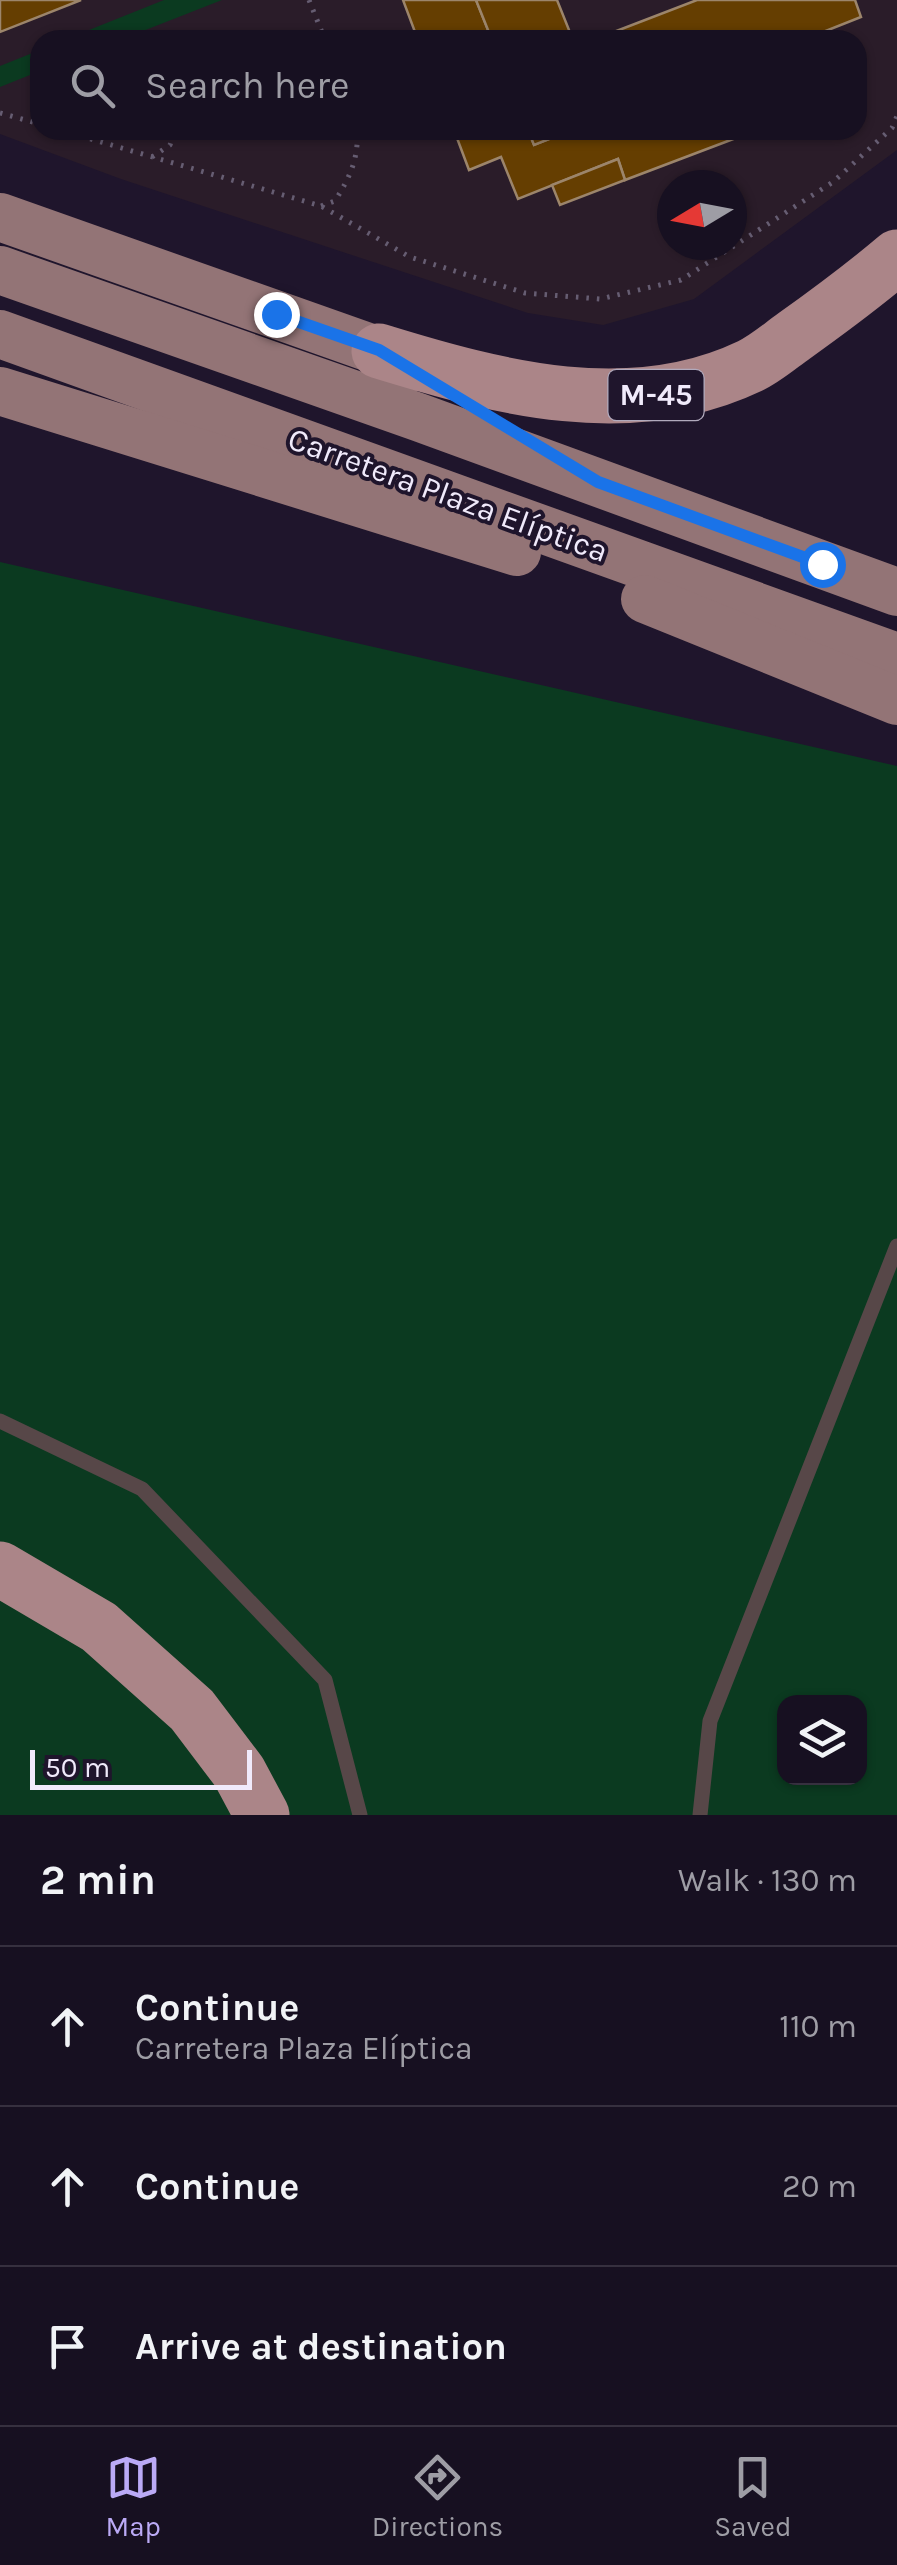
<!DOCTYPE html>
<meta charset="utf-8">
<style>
body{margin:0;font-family:Karla,sans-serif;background:#241e2e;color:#f1f3f6}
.controls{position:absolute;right:30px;bottom:30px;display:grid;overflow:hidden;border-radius:20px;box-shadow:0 2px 8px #0004}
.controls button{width:90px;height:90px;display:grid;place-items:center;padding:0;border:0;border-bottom:2px solid #36303f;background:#171021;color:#f1f3f6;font:50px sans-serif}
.compass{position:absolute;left:657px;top:170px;width:90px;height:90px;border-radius:50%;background:#171021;box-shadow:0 2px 8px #0004;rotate:260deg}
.scale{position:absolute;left:30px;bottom:25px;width:222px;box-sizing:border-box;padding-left:10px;border:5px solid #f0eafb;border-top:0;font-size:28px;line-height:35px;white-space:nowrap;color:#f0eafb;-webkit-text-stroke:8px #1f152c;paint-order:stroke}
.stop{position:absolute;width:30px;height:30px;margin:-22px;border:8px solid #1a73e8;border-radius:50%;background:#fff}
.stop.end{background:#1a73e8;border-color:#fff;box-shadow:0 2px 10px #0008}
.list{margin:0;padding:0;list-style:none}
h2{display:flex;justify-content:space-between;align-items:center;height:130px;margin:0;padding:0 40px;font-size:42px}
h2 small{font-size:32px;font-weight:400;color:#9e9da5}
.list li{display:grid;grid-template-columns:65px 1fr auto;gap:30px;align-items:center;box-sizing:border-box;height:160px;padding:0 40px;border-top:2px solid #36303f}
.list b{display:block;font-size:38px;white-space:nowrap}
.list p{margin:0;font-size:32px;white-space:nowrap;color:#9e9da5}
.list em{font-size:32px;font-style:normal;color:#9e9da5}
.icon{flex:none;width:55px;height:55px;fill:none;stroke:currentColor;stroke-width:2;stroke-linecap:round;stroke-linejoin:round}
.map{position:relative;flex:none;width:897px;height:1815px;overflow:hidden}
.search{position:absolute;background:#171021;box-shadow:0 2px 8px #0004;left:30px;right:30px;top:30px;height:110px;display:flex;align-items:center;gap:25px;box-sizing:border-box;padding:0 35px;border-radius:30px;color:#9e9da5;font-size:38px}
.sheet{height:610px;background:#171021}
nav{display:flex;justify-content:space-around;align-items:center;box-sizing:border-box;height:140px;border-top:2px solid #36303f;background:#171021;font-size:28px;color:#9e9da5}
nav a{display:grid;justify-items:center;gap:5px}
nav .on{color:#bbaaf6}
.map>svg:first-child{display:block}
.industrial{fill:#2a1c29;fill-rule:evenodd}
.green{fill:#0b3a20;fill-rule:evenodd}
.building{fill:#653e01;stroke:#9c856b;stroke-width:2.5}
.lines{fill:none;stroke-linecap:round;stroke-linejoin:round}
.path{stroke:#665d72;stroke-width:5;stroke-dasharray:2.5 8;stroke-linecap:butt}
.service{stroke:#574748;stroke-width:15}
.primary{stroke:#937476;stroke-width:48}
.motorway{stroke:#ab8588;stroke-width:55}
.route{stroke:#1a73e8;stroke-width:12}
.labels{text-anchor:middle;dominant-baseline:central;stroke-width:8;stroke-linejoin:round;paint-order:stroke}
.shield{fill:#1f152c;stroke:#b1aabd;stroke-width:2.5}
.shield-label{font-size:30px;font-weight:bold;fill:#f0eafb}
.street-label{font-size:32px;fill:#f0eafb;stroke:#1f152c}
</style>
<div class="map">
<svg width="897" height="1815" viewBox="0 0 897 1815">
<rect width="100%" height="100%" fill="#1f152c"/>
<!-- industrial -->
<path class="industrial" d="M0 0H897V150L694 299 603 325 528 313 121 179 0 134ZM40 40H857V130H40ZM672 185H732V245H672Z"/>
<!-- green -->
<g class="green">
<polygon points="164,0 222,0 120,40 64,40"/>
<polygon points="40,50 40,71 0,87 0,66"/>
<path d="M0 562 897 766V1815H0ZM784 1702H860V1778H784Z"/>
</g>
<!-- building -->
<g class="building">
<polygon points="0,0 81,0 0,32"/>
<polygon points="403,0 476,0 492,40 418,40"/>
<polygon points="476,0 557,0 573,40 492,40"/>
<polygon points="697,0 855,0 861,17 803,40 593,40"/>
<polygon points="454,130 528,130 534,145 572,130 757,130 625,180 618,159 518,199 501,157 469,170"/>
<polygon points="528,130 572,130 534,145"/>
<polygon points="618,159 625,180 560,205 552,185"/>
</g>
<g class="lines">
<!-- path -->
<g class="path">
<polyline points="309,0 325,40"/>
<polyline points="0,113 40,124"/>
<polyline points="60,130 321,206 410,257 525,293 600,299 681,280 833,182 892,128 897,116"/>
<polyline points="152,157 170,145 175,130"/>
<path d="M321 206 335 201C350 177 359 158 357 130"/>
</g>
<!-- service -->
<g class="service">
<polyline points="0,1421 142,1489 325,1680 360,1815"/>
<polyline points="700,1815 710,1721 897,1246"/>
</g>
<!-- primary -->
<g class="primary">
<polyline points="0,217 379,351 409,368"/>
<polyline points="0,270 418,417 897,592"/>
<polyline points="0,334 897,657"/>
<polyline points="0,391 517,552"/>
<polyline points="645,599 897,701"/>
</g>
<!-- motorway -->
<g class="motorway">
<path d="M379 351C499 388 631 423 750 366 765 359 780 346 794 336 829 311 864 285 897 257"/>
<polyline points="0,1569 99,1627 192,1710 239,1772 262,1815"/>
</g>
</g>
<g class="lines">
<!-- route -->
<polyline class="route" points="276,314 379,350 598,482 822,564"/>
</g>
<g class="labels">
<!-- shield labels -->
<rect class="shield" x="608.5" y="370" width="95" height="50" rx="8"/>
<g class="shield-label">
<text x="656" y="395">M-45</text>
</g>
<!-- street labels -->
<g class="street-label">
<text transform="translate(448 495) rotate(20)">Carretera Plaza Elíptica</text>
</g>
</g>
</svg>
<div class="controls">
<button><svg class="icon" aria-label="layers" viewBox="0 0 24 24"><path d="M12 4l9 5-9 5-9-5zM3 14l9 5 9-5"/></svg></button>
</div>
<svg class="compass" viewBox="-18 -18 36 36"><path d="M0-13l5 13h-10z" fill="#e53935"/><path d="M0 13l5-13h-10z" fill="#9e9da5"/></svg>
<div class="scale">50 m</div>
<div class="stop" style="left:822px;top:564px"></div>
<div class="stop end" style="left:276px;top:314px"></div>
<div class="search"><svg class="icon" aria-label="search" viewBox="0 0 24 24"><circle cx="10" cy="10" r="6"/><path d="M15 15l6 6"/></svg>Search here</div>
</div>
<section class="sheet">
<h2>2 min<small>Walk · 130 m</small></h2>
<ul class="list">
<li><svg class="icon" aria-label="ahead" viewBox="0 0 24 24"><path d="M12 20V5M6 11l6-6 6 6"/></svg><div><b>Continue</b><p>Carretera Plaza Elíptica</p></div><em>110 m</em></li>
<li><svg class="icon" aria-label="ahead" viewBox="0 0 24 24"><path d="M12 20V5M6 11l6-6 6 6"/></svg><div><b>Continue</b></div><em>20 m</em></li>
<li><svg class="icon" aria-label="arrive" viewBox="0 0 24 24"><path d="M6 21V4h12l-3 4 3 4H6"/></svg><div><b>Arrive at destination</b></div></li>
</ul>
</section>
<nav>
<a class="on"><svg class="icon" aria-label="map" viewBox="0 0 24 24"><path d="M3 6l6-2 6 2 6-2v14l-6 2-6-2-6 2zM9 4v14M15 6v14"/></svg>Map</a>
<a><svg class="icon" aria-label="directions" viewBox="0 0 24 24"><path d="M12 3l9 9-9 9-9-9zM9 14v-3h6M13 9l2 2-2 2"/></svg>Directions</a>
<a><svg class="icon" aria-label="saved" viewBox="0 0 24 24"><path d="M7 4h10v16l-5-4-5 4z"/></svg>Saved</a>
</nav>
